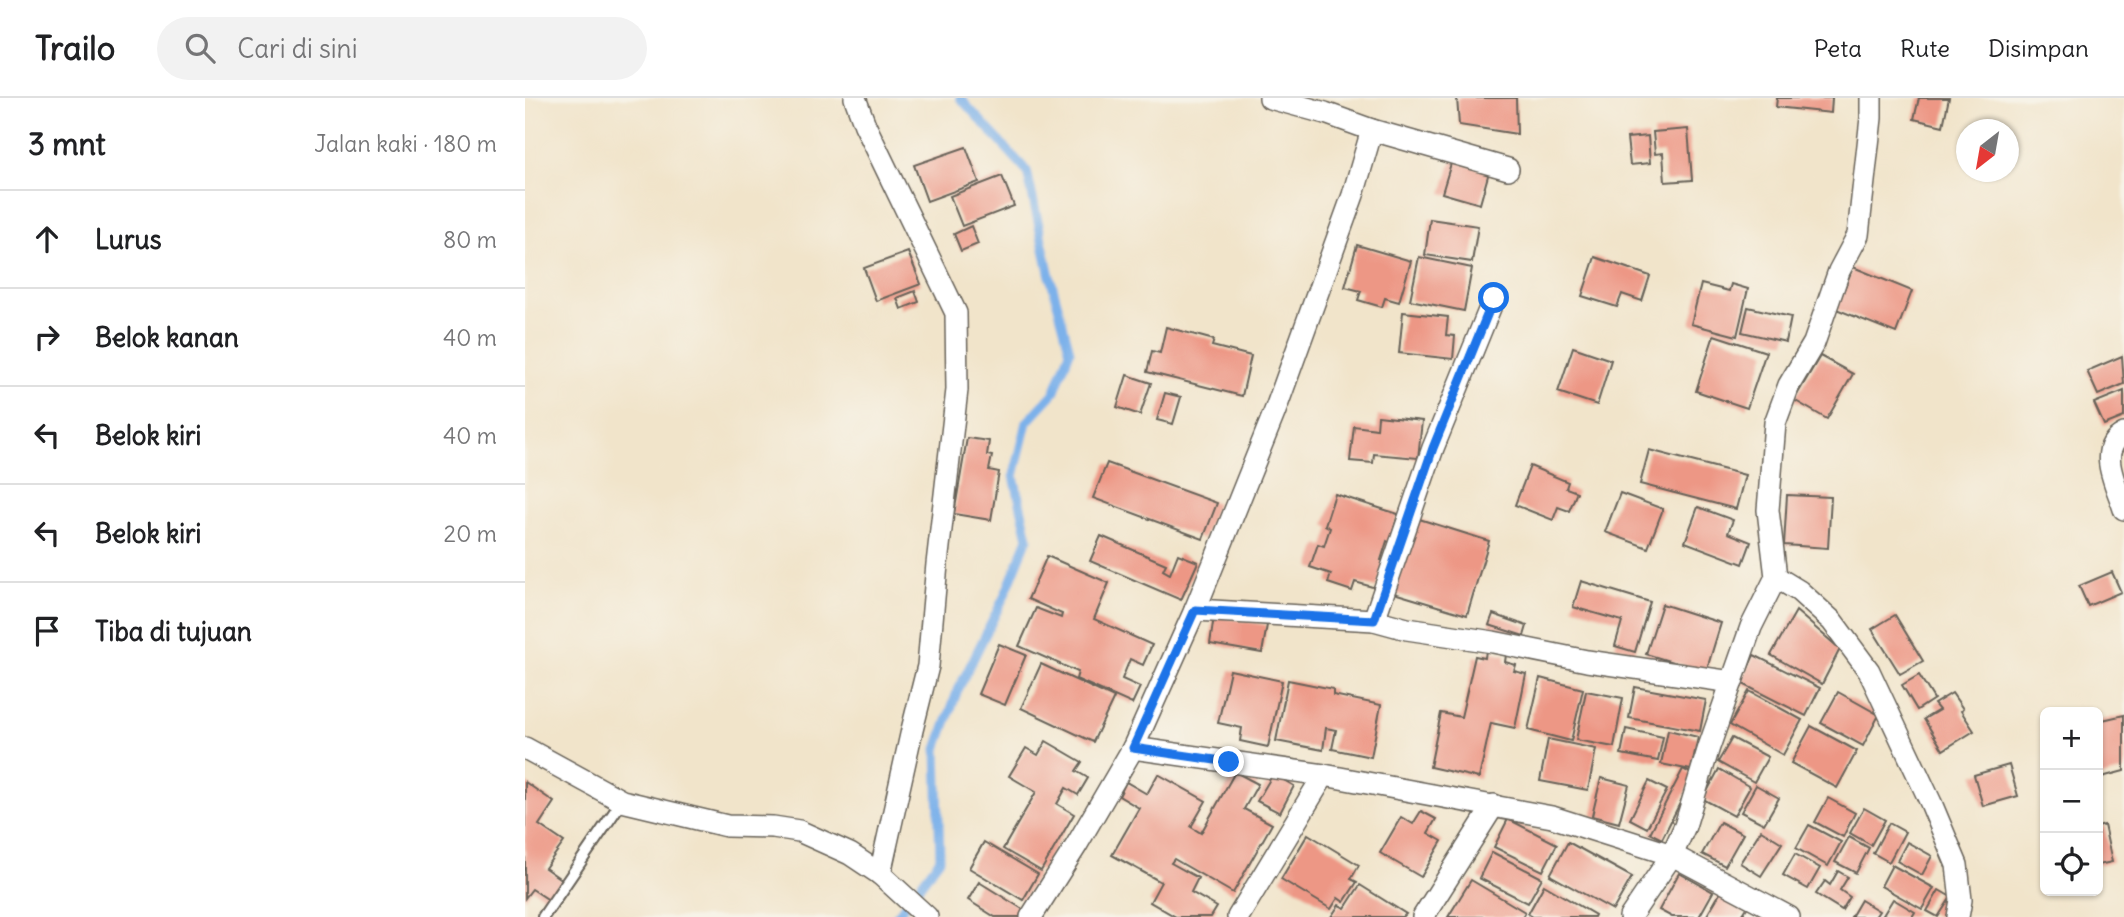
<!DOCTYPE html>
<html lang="id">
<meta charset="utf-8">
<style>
body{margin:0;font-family:Delius,sans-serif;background:#f2f2f2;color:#202124}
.controls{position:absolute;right:21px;bottom:21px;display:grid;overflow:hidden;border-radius:10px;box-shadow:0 2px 5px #0004}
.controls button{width:63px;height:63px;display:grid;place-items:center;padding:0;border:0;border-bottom:2px solid #e0e0e0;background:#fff;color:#202124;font:35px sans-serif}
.compass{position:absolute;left:1431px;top:21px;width:63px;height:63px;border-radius:50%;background:#fff;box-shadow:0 2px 5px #0004;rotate:211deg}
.stop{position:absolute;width:21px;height:21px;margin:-16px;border:5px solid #1a73e8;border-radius:50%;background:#fff}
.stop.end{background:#1a73e8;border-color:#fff;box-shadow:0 2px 7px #0008}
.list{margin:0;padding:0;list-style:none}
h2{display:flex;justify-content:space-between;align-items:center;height:91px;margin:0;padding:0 28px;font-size:30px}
h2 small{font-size:23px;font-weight:400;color:#757577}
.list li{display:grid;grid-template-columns:46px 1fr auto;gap:21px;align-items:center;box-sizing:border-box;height:98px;padding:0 28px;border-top:2px solid #e0e0e0}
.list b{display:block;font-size:26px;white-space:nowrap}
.list em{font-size:23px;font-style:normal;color:#757577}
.icon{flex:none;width:38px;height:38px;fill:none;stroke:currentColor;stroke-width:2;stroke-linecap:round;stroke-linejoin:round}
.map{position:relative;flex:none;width:1599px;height:819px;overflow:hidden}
header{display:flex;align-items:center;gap:42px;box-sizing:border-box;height:98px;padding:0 35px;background:#fff;border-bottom:2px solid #e0e0e0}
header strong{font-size:33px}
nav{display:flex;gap:38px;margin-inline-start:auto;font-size:24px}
.search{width:490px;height:63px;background:#f2f2f2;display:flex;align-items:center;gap:18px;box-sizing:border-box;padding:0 24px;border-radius:38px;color:#757577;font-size:26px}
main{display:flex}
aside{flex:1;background:#fff}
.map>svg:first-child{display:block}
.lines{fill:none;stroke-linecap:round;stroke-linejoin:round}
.stream{stroke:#7cb1ea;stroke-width:9}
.building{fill:#ed9785}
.service-casing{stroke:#676259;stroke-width:14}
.minor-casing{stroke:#676259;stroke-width:24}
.service{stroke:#fff;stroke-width:10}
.minor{stroke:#fff;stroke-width:21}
.route{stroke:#1a73e8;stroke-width:9}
</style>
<header>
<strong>Trailo</strong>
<div class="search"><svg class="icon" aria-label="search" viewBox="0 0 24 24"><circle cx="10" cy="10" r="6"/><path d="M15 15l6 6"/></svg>Cari di sini</div>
<nav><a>Peta</a><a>Rute</a><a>Disimpan</a></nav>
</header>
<main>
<aside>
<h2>3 mnt<small>Jalan kaki · 180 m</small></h2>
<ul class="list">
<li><svg class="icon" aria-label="ahead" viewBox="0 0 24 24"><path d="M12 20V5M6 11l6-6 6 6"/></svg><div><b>Lurus</b></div><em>80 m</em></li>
<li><svg class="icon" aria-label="right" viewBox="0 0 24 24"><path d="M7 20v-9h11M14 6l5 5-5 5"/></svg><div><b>Belok kanan</b></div><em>40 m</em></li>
<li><svg class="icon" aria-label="left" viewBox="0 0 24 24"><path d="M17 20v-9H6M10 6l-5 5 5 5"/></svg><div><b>Belok kiri</b></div><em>40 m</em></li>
<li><svg class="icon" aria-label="left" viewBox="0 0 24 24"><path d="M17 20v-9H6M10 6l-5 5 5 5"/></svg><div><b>Belok kiri</b></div><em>20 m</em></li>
<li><svg class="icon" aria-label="arrive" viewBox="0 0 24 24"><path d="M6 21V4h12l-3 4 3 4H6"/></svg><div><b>Tiba di tujuan</b></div></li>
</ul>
</aside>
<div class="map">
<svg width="1599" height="819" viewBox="0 0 1599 819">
<rect width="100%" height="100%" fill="#f7f3e8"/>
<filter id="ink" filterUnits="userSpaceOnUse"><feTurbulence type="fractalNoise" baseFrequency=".0143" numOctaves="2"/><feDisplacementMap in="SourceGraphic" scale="14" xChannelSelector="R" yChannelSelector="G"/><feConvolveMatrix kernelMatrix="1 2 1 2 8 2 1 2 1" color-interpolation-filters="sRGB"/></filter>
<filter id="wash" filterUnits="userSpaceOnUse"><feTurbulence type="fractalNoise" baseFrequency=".00686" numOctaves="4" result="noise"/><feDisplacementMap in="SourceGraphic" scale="28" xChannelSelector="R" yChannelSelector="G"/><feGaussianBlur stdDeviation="1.57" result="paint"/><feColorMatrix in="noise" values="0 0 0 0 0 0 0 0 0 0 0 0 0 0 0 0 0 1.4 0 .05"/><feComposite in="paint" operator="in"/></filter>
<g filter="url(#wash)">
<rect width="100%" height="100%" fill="#f1e4ca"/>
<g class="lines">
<!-- stream -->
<polyline class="stream" points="371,819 415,761 412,651 432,594 479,499 503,440 489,378 502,324 529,295 545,253 524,174 502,73 435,0"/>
</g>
<g id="blocks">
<!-- building -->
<g class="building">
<polygon points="932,0 991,0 992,36 934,27"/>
<polygon points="1252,0 1307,0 1306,15 1251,9"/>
<polygon points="1394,0 1424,0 1418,28 1389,21"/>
<polygon points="1163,31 1167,82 1140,84 1138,55 1130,56 1128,34"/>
<polygon points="1123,38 1125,65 1105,67 1102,40"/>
<polygon points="441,49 454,84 402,103 389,67"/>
<polygon points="927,62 964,74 955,106 917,95"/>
<polygon points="477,78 489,108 437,128 425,98"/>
<polygon points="905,121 953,128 947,164 900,157"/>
<polygon points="446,128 453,146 436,153 429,136"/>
<polygon points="832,147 886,163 874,204 860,200 857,209 833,202 836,193 820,189"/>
<polygon points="383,154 396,186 351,203 339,170"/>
<polygon points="894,159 947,170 939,213 885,202"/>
<polygon points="1070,159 1125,178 1117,203 1097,196 1092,209 1057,198"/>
<polygon points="1328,169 1387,193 1371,235 1311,211"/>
<polygon points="1176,186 1204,193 1206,186 1223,191 1212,238 1166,226"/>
<polygon points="390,193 394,204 376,211 372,200"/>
<polygon points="1223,209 1266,219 1261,244 1217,234"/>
<polygon points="878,214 923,219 921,237 930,238 928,261 874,255"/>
<polygon points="641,229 689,242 687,248 726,258 717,298 622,274 627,253 635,255"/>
<polygon points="1189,237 1241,254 1222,310 1171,293"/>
<polygon points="1048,249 1086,262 1072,307 1033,294"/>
<polygon points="1295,258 1328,276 1302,321 1269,302"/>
<polygon points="1597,258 1599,286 1573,297 1562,273"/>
<polygon points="602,277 626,285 615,317 592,309"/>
<polygon points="1599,293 1599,319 1579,327 1569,305"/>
<polygon points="640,295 656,299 648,326 632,322"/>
<polygon points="853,318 897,323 893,360 849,356 848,365 825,363 829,328 852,331"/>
<polygon points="442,340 464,343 462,357 467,358 464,372 474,374 466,422 429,416"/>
<polygon points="1124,352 1220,377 1211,411 1115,386"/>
<polygon points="582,365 692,405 678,441 568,400"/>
<polygon points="1005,368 1043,384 1041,390 1052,394 1044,413 1033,409 1028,422 990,407"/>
<polygon points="1095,395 1138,411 1123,450 1080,434"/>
<polygon points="810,396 873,416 865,445 862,443 856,462 860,463 851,490 830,484 827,493 803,485 806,476 785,469 793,446 799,448 805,430 800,427"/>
<polygon points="1262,397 1306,399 1303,450 1259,447"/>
<polygon points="1173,409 1208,422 1203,435 1226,444 1218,466 1160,444"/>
<polygon points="891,420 964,443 942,517 869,495"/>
<polygon points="576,438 641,466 638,472 645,476 653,456 673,464 656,502 565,463"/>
<polygon points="522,458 584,485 569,521 627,547 618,567 605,561 597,581 615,589 607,606 551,581 553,574 494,548 511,510 536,520 537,516 503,501"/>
<polygon points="1587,474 1596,494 1563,508 1554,488"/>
<polygon points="1056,483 1125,504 1110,554 1090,548 1097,523 1048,509"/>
<polygon points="1137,506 1196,525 1181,574 1121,556"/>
<polygon points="1271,513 1315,551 1297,586 1246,557"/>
<polygon points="968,516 1002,528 999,538 964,527"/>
<polygon points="1370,517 1398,563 1375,576 1347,531"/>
<polygon points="689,518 742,527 737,555 685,546"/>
<polygon points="474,546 501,557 480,607 453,596"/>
<polygon points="961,552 981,557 980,564 991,567 989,573 1001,576 990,630 966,625 954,680 905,669 916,615 936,619 950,558 960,560"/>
<polygon points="1229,557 1295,590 1281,618 1216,585"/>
<polygon points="516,566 589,600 568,644 496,610"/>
<polygon points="705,572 757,583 743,649 715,643 717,630 693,625"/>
<polygon points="1394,577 1409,601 1392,612 1377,587"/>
<polygon points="1015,580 1058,591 1046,643 1003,632"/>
<polygon points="763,582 808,591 808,597 856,607 846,659 807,651 811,632 801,630 798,652 751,643"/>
<polygon points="1110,589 1181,602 1175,633 1104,620"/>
<polygon points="1061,593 1098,600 1089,649 1051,642"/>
<polygon points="1224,593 1277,622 1258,657 1205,627"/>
<polygon points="1313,594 1354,617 1338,648 1296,625"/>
<polygon points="1427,595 1438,611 1436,613 1449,633 1418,652 1399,621 1414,612 1409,606"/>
<polygon points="1599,617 1599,673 1573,680 1573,623"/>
<polygon points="1286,628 1332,653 1312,690 1266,665"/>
<polygon points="1101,631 1138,639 1133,663 1096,656"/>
<polygon points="1143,632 1173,639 1166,672 1136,666"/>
<polygon points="1207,640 1243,659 1229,684 1193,664"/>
<polygon points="1023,641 1071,651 1063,692 1015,683"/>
<polygon points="521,643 557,664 551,673 563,680 553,697 541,690 532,706 549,716 516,773 478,751 511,694 484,678 501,650 513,657"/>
<polygon points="1484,667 1493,698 1458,708 1449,677"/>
<polygon points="1158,671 1169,677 1137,741 1125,735"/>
<polygon points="1194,671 1225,689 1209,718 1178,701"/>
<polygon points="710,674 733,686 719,711 747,726 708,795 649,761 646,765 673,780 666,794 692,809 686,819 651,819 625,804 636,784 587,757 614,710 594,698 601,684 622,696 633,676 681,703 666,729 676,735"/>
<polygon points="748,676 769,688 755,715 732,703"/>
<polygon points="1076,680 1104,687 1094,725 1067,718"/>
<polygon points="1124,683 1142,692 1122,730 1105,721"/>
<polygon points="0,684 29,704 14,727 39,744 20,770 37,782 24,802 7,791 0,800"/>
<polygon points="1231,687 1254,700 1239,726 1216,714"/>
<polygon points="1303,700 1330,715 1318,739 1290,724"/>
<polygon points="1339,710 1360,722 1346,747 1325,735"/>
<polygon points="896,713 911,721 903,735 917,743 896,779 855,755 876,719 888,726"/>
<polygon points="983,721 1032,746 1018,773 969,749"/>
<polygon points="1195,724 1218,736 1200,768 1177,756"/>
<polygon points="1364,725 1380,734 1364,764 1348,755"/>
<polygon points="1284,727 1316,744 1303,768 1271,750"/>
<polygon points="1579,727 1587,764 1573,767 1573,729"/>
<polygon points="1236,732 1257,745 1236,778 1215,765"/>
<polygon points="783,736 834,767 826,781 832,784 819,804 813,800 806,811 756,781"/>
<polygon points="1324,739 1344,750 1331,775 1310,764"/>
<polygon points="459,744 513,776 498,802 444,770"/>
<polygon points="1043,744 1107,779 1088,812 1025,777"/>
<polygon points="1382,744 1407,758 1397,777 1372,763"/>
<polygon points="967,754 1017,780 1003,805 954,780"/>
<polygon points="1270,756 1295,770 1283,791 1258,777"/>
<polygon points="1367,767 1409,790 1397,811 1356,788"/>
<polygon points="1313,773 1323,779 1315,792 1325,799 1317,812 1291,796 1300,783 1305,787"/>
<polygon points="1154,775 1188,794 1174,819 1147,819 1134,812"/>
<polygon points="946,782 1000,814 997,819 923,819"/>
<polygon points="454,784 499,812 495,819 470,819 443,802"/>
<polygon points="835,787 881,816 878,819 806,819 814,807 820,810"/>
<polygon points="1019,787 1070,817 1069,819 1008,819 1003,816"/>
<polygon points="1197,792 1223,808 1216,819 1181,819"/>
<polygon points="1414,792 1426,799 1413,819 1402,813"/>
<polygon points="1368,801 1390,814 1387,819 1357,819"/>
<polygon points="1336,802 1354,813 1350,819 1326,819"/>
</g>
</g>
</g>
<g filter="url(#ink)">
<use href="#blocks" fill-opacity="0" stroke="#676259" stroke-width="2"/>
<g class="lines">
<defs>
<polyline id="service" points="18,819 97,703"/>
<g id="minor">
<polyline points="330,0 340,27 431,215 432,292 412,466 403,568 387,632 355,776"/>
<polyline points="847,32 983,71"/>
<path d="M1599 336C1570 351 1592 388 1599 411"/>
<polyline points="1251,479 1274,493 1307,523 1344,573 1406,705 1432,767 1436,802 1433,819"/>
<polyline points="670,512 849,522 882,531 968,544 1062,563 1207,584"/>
<polyline points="849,522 908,350 969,200"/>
<polyline points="0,650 97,703 202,728 248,729 274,733 325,756 355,776 402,819"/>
<polyline points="608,650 799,677 1027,719 1147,757 1264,819"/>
<polyline points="506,819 551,748 608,650 670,512 750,313 828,97 847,32 800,15 745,0"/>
<polyline points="713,819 799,677"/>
<polyline points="898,819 969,707"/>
<polyline points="1105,819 1147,757 1160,728 1184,649 1226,529 1251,479 1243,412 1250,325 1264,287 1289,245 1314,173 1333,137 1346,20 1346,0"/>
</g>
</defs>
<!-- service casing -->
<use href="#service" class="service-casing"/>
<!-- minor casing -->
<use href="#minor" class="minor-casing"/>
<!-- service -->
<use href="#service" class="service"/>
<!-- minor -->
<use href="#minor" class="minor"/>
</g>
</g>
<g class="lines" filter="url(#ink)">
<!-- route -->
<polyline class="route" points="704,664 608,650 670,512 849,522 908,350 969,200"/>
</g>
</svg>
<div class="controls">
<button>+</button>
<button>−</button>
<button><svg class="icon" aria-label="locate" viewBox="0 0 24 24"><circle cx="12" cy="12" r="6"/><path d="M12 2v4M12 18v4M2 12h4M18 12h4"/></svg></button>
</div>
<svg class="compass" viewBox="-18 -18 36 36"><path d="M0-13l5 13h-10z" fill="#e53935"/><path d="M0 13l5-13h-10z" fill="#757577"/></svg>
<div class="stop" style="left:969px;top:200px"></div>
<div class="stop end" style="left:704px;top:664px"></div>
</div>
</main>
